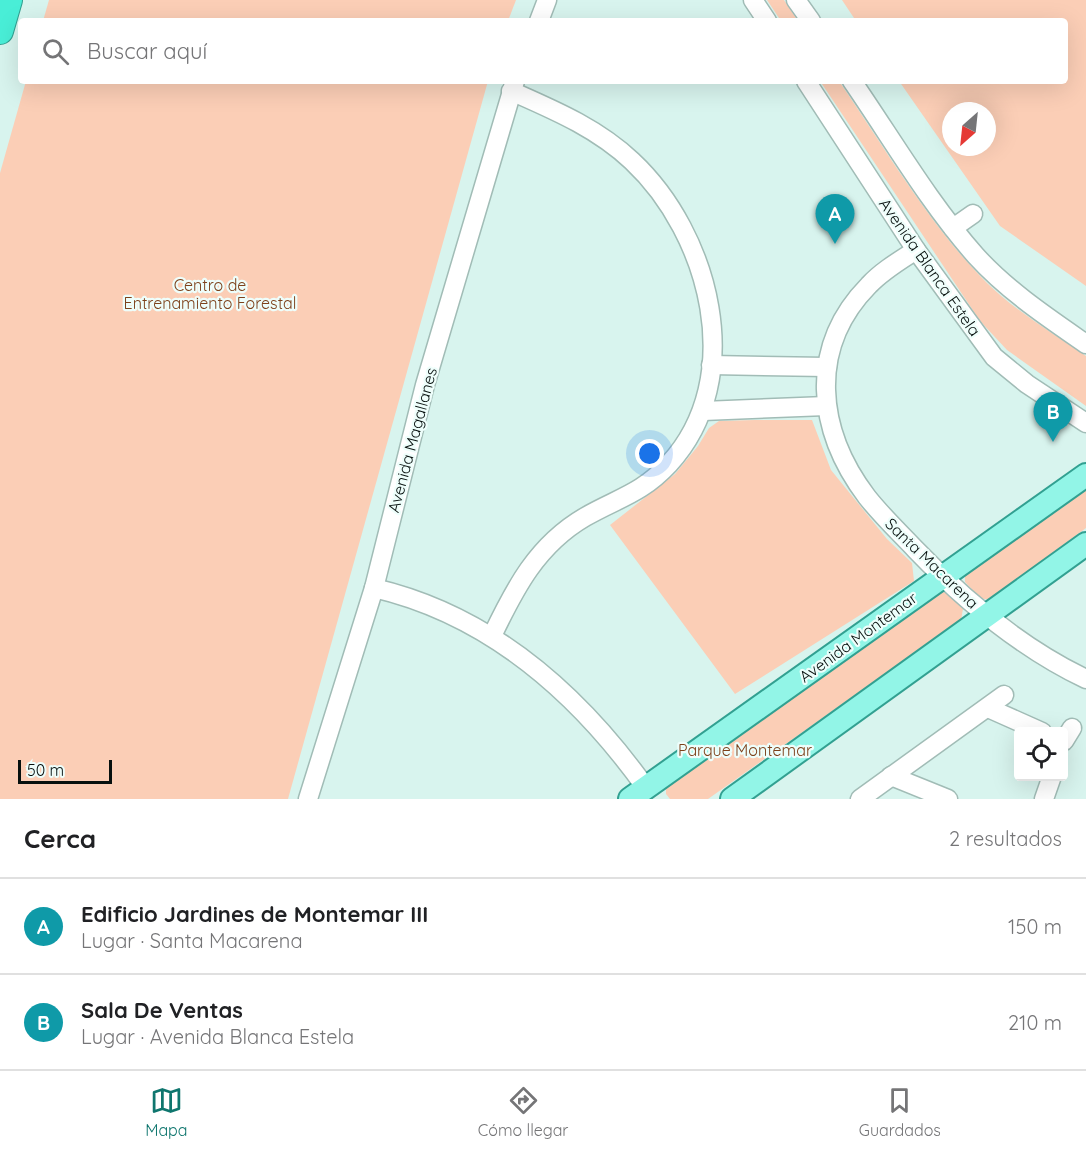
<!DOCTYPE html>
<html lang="es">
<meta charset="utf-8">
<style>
body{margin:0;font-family:Quicksand,sans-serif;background:#f6f6f6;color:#202124}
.controls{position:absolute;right:18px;bottom:18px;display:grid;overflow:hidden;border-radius:6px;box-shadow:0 6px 24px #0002}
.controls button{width:54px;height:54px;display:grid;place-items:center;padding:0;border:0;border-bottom:2px solid #e0e0e0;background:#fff;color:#202124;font:30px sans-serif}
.compass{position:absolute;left:942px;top:102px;width:54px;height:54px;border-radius:50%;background:#fff;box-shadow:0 6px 24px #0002;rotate:207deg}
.scale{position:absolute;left:18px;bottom:15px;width:94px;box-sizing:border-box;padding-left:6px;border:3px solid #07100e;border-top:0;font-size:16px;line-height:21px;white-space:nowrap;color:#07100e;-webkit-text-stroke:4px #eefefb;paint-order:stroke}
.you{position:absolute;left:650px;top:454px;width:21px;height:21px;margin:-15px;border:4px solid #fff;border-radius:50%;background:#1a73e8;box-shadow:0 0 0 9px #1a73e833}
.badge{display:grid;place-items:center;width:39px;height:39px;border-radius:50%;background:#0f766e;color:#fff;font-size:20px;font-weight:700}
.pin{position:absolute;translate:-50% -50px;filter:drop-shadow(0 2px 3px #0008)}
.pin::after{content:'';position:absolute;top:32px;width:21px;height:18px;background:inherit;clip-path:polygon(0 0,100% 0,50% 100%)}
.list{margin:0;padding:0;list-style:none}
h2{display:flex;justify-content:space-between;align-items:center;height:78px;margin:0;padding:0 24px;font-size:26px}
h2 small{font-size:20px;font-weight:400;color:#757577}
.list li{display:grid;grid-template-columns:39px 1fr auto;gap:18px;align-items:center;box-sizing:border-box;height:96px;padding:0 24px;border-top:2px solid #e0e0e0}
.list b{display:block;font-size:22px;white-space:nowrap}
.list p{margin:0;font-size:20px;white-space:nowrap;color:#757577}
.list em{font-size:20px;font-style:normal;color:#757577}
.icon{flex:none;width:33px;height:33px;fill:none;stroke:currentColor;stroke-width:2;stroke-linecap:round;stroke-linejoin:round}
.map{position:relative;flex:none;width:1086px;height:799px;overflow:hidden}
.search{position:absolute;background:#fff;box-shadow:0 6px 24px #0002;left:18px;right:18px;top:18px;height:66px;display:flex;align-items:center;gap:15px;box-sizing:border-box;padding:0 21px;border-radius:6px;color:#757577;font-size:22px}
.sheet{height:270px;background:#fff}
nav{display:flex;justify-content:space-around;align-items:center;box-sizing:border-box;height:84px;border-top:2px solid #e0e0e0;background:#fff;font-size:16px;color:#757577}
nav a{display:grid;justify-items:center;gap:3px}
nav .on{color:#0f766e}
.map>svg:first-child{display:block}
.green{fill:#fbceb6;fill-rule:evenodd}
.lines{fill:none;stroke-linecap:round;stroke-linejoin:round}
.minor-casing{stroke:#a1bcb6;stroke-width:21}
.major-casing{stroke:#32a091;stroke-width:26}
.highway-casing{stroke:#32a091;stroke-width:28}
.minor{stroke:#fff;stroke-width:18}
.major{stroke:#92f5e7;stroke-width:22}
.highway{stroke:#49eed7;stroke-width:26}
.labels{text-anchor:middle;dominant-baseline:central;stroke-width:4.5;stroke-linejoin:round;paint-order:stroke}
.street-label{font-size:16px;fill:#07100e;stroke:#eefefb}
.park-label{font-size:16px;fill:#7d411a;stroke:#eefefb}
</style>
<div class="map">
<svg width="1086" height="799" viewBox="0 0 1086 799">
<rect width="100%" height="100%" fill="#d8f4ee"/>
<!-- green -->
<g class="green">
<polygon points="49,0 516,0 508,21 43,21"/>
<polygon points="767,0 784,0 798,21 781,21"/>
<path d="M842 0H1086V286L1000 226 899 81H1065V21H856ZM951 111H987V147H951Z"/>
<polygon points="26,81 488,81 288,799 0,799 0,173"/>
<path d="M820 81H839C885 148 930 226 987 283 1017 312 1052 333 1086 356V406L1007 350 980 321Z"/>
<polygon points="755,420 812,420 831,470 887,539 912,563 914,581 735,694 610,525 675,474 698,446 709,428 719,421"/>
<polygon points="1086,486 1086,528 989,600 980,598 965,582 965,572"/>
<polygon points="939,591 947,593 963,609 961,620 708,799 670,799 666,794 666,784"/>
</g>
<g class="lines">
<defs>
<g id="minor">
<polyline points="753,0 767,21"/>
<polyline points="796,0 811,21"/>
<polyline points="539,21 547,0"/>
<polyline points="806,81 916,250 994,357 1027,384 1086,423"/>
<path d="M852 81C892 139 929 203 976 256 1008 291 1047 317 1086 344"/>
<polyline points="953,228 973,214"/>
<path d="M916 250C899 261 882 271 869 285 807 348 817 431 867 497 882 516 900 533 916 550 966 602 1021 648 1086 679"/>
<polyline points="711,365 827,367"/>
<polyline points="703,411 826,406"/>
<path d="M374 588C490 615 578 693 646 788"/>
<path d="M492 636C515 588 537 545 585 517 618 498 641 494 669 464 748 378 710 234 632 161 597 128 554 110 511 91"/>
<polyline points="988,708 1042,732"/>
<polyline points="1064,741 1072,728"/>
<polyline points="891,776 948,799"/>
<polyline points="308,799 374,588 425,385 515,81"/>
<polyline points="860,799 1004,695"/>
<polyline points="1044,799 1052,776"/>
</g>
<g id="major">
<polyline points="630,799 1086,475"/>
<polyline points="732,799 1086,544"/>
</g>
<polyline id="highway" points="0,31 9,0"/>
</defs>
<!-- minor casing -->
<use href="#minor" class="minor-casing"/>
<!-- major casing -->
<use href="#major" class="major-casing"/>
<!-- highway casing -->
<use href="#highway" class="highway-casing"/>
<!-- minor -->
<use href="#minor" class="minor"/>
<!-- major -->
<use href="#major" class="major"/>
<!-- highway -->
<use href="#highway" class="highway"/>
</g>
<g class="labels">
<!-- street labels -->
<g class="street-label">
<text transform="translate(930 267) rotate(55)">Avenida Blanca Estela</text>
<text transform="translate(412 440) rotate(-75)">Avenida Magallanes</text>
<text transform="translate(932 563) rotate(44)">Santa Macarena</text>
<text transform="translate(858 637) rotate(-36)">Avenida Montemar</text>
</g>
<!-- park labels -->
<g class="park-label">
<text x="210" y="285">Centro de<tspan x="210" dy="18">Entrenamiento Forestal</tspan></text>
<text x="745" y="750">Parque Montemar</text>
</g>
</g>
</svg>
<div class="controls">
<button><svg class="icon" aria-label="locate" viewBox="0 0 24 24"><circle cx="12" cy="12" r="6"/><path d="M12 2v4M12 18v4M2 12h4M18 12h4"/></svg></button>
</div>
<svg class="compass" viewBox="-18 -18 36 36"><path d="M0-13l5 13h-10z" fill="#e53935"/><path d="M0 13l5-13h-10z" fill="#757577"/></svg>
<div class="scale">50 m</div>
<div class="you"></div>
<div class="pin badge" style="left:835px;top:244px;background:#0f9aa8">A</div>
<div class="pin badge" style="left:1053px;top:442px;background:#0f9aa8">B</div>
<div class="search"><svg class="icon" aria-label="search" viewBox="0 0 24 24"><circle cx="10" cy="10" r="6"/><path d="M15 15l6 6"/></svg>Buscar aquí</div>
</div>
<section class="sheet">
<h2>Cerca<small>2 resultados</small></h2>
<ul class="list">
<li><span class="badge" style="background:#0f9aa8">A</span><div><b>Edificio Jardines de Montemar III</b><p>Lugar · Santa Macarena</p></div><em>150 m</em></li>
<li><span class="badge" style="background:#0f9aa8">B</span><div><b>Sala De Ventas</b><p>Lugar · Avenida Blanca Estela</p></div><em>210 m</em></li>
</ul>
</section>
<nav>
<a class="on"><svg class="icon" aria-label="map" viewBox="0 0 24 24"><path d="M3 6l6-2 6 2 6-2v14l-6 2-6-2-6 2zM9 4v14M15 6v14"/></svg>Mapa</a>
<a><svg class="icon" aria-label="directions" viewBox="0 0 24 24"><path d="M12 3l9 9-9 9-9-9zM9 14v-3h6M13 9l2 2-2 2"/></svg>Cómo llegar</a>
<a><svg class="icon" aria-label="saved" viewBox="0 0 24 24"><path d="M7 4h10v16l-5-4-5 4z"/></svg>Guardados</a>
</nav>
